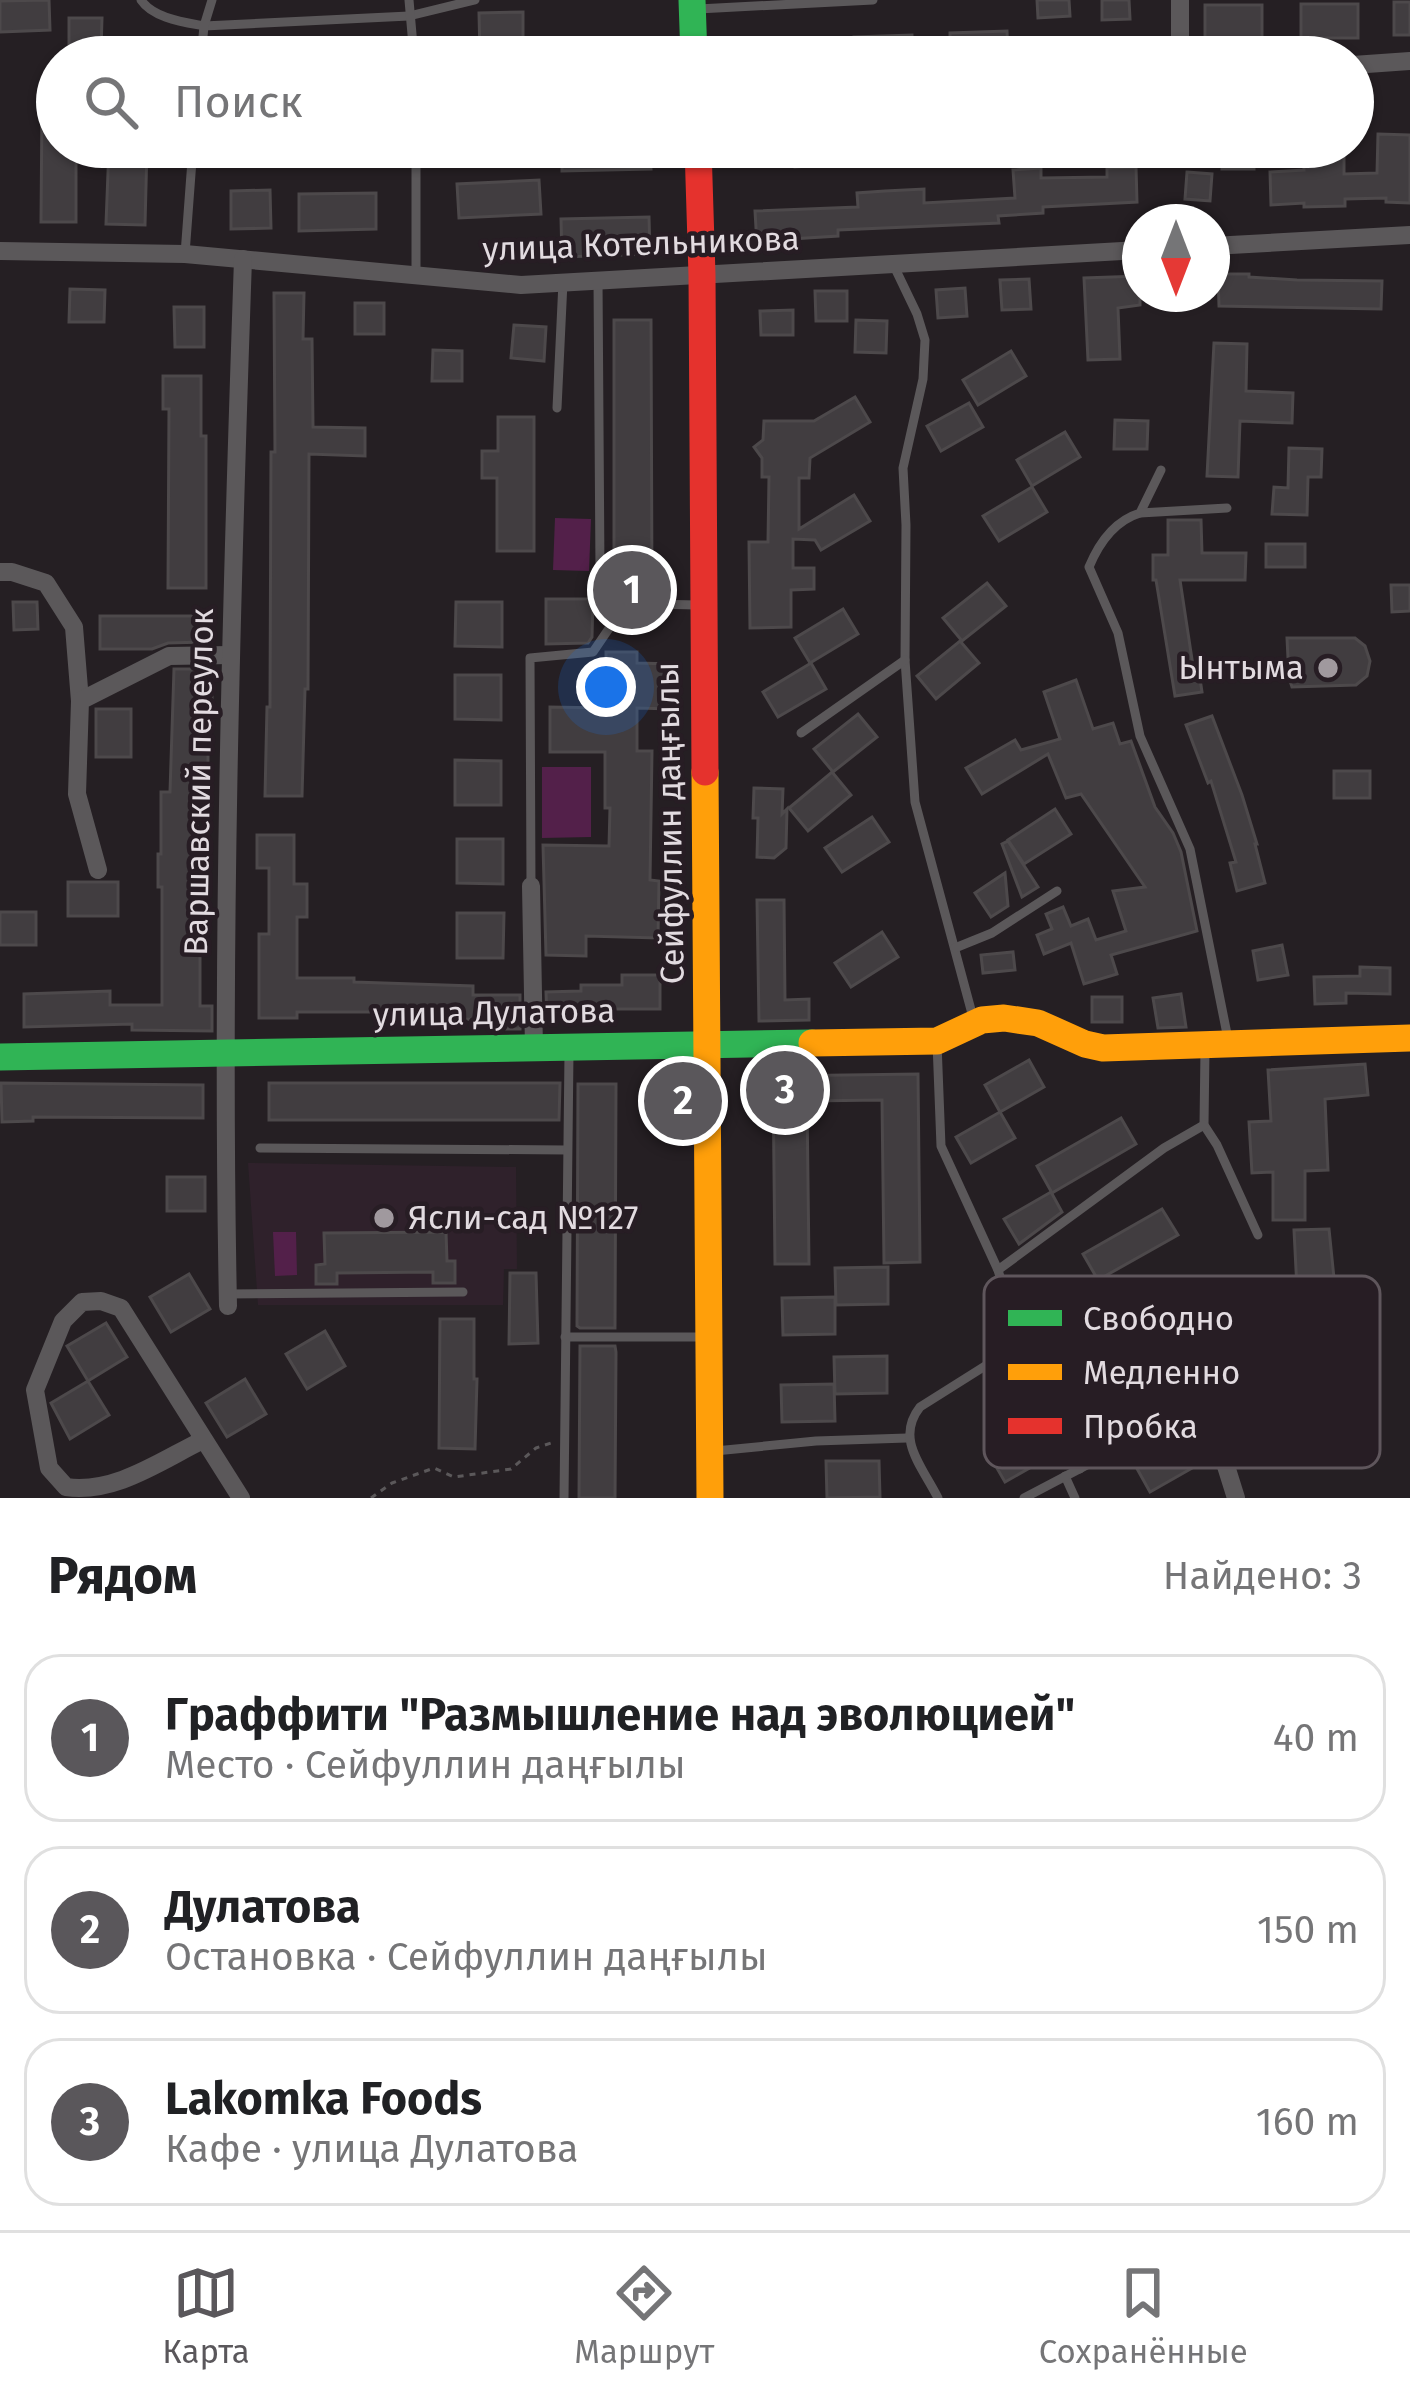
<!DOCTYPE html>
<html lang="ru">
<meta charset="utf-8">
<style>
body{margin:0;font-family:"Fira Sans",sans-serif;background:#f6f6f6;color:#202124}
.compass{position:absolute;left:1122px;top:204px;width:108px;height:108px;border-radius:50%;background:#fff;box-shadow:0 3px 9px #0004;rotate:180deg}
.you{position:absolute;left:606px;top:687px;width:42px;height:42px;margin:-30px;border:9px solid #fff;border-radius:50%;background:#1a73e8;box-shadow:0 0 0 18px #1a73e833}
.badge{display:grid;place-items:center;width:78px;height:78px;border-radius:50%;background:#5a575b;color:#fff;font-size:39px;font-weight:700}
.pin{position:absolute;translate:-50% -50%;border:6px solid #fff;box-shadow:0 3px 12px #0006}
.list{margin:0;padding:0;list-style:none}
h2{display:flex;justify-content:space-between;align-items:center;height:156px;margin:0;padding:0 48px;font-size:51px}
h2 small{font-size:39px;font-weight:400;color:#757577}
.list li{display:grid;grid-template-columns:78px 1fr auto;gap:36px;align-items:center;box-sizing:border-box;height:168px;margin:0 24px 24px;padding:0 24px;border:3px solid #e0e0e0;border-radius:36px}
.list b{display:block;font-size:45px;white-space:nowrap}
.list p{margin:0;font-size:39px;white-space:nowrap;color:#757577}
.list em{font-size:39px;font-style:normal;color:#757577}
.icon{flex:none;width:66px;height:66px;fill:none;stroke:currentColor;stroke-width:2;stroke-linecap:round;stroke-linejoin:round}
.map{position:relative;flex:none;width:1410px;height:1498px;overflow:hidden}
.search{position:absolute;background:#fff;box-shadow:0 3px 9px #0004;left:36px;right:36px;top:36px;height:132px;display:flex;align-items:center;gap:30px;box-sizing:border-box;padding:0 42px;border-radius:66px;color:#757577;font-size:45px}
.sheet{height:732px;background:#fff}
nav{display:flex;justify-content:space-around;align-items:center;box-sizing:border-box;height:168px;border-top:3px solid #e0e0e0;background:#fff;font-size:33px;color:#757577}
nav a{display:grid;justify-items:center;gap:6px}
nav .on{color:#5a575b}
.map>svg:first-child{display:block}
.built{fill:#2f212b}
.green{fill:#53204a}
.building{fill:#413d40;stroke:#4d494b;stroke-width:3}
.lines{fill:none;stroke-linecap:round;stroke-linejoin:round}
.path{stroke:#5b585a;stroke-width:3;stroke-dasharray:6 6;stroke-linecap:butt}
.lane{stroke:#5b585a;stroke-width:9}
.street{stroke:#5b585a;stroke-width:18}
.fast{stroke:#30b455;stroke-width:27}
.slow{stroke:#ff9f0a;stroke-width:27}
.jam{stroke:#e5322d;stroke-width:27}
.poi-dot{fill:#a0999e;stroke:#271d24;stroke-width:4.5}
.labels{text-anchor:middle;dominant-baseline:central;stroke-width:9;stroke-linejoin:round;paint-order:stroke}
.street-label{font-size:33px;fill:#e2dbe0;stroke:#271d24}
.poi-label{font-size:33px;fill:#e2dbe0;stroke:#271d24;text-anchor:end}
.key{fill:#271d24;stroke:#5f565c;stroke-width:3}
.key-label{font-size:33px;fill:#e2dbe0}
</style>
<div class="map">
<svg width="1410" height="1498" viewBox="0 0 1410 1498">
<rect width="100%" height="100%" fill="#251f23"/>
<!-- built -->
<polygon class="built" points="248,1163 516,1167 517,1269 504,1269 503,1305 258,1305"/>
<!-- green -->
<g class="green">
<polygon points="555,518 591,519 589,571 553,570"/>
<polygon points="542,767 591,767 591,837 542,838"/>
<polygon points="273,1232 296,1232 297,1275 275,1276"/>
</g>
<!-- building -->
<g class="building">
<polygon points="49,0 50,30 0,32 0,1"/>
<polygon points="1037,0 1069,0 1070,16 1038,18"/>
<polygon points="1102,0 1129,0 1130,19 1102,20"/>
<rect x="1394" y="2" width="16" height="33"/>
<rect x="1301" y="4" width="57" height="34"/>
<rect x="1205" y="5" width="57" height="34"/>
<polygon points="523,12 523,54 480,55 479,13"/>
<polygon points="69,18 102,18 101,51 69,50"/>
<polygon points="1007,31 1008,57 950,57 950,33"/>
<polygon points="912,35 913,57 855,57 854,37"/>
<polygon points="820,38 821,57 757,57 756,42"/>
<polygon points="367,42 367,57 316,57 316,43"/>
<polygon points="42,105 57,105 57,147 76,147 76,222 41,222"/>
<polygon points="1378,134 1410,135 1410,203 1386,202 1386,198 1345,199 1345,206 1304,207 1304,203 1271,205 1270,172 1304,170 1303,147 1344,147 1344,174 1377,173"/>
<polygon points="109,147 147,147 145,225 106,224"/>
<polygon points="562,147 650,147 651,169 562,171"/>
<polygon points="794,147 824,147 825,165 795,167"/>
<polygon points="1223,147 1254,147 1254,169 1222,169"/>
<polygon points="1136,167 1137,202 1043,207 1043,213 998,216 999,223 838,230 838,236 791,239 791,244 757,245 755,211 858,207 857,193 885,191 924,189 924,203 1015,198 1013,170 1041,168 1041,178 1107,177 1107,168"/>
<polygon points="1187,172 1212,174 1210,201 1185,199"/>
<polygon points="539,180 541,214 459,218 457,184"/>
<polygon points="270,190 271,228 231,229 231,191"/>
<polygon points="376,193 376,229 299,231 299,194"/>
<polygon points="649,217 650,254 562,257 561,219"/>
<polygon points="1218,274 1249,274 1249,277 1297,280 1382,281 1381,309 1219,306"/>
<polygon points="1140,276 1140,305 1118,308 1120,359 1088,360 1084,278"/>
<polygon points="1029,279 1031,309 1002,310 1000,280"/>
<polygon points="965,288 967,316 938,318 936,290"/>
<polygon points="70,289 105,290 104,322 69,322"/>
<polygon points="815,291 847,291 847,321 816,321"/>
<polygon points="274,293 304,293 303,339 312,339 313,427 365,428 365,456 309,454 308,689 305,689 302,796 265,796 267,707 270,707 271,452 275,452"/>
<rect x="355" y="303" width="29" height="31"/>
<polygon points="174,307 204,307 204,347 175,347"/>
<polygon points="793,310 793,335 761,335 760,311"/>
<polygon points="614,320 651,320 652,590 614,590"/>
<polygon points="856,320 887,321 886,353 855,352"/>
<polygon points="514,325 546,327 544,361 511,358"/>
<polygon points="1214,343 1247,344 1246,391 1293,393 1292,423 1240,421 1238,477 1207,476"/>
<polygon points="433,350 462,351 462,381 432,381"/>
<polygon points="1011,351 1026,376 978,405 963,380"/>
<polygon points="163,376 201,376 201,436 206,436 206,588 168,588 169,409 163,409"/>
<polygon points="855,397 870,422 810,458 809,478 799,478 799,529 854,495 870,521 821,550 815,540 793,539 793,568 814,568 814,589 791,590 791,627 750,628 749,542 768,542 769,477 762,477 762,458 754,447 763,440 764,421 814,421"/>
<polygon points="969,403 983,427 941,451 927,426"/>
<polygon points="498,417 534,417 534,551 497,551 497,478 482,478 482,451 498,451"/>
<polygon points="1115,420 1148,421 1147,449 1114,449"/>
<polygon points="1065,432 1080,457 1032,486 1017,460"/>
<polygon points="1289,448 1322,449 1321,477 1308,477 1307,515 1272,514 1274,487 1288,488"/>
<polygon points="1032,487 1047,512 999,541 983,516"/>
<polygon points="1168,520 1201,520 1202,553 1246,553 1245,580 1180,580 1193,666 1198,665 1202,692 1175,696 1156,580 1153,580 1153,555 1168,555"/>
<rect x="1266" y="544" width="39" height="23"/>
<polygon points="987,583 1006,606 962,641 943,618"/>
<polygon points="1391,585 1410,585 1410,611 1392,612"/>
<polygon points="546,599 593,599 592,637 588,643 546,644"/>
<polygon points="13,602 37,602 38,629 14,630"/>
<polygon points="456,602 502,602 502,647 455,646"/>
<polygon points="843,609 858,634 810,663 795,638"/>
<polygon points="100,616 203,616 203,642 168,643 152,649 100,649"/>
<polygon points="1287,638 1355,638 1365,646 1370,661 1367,676 1356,685 1292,687 1289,678"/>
<polygon points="960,641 979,663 936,699 917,676"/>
<polygon points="606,652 637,652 637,663 672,664 671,709 637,708 637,751 652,751 650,880 659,881 658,938 586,936 586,956 546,955 543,845 609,846 610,808 605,808 605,752 550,752 550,707 606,708"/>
<polygon points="811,663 826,689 778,717 763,692"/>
<polygon points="174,669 203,669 203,674 212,674 212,707 208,707 208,766 198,766 196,905 200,905 200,1006 212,1006 212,1031 132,1030 132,1024 24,1027 24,994 110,991 110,1005 162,1005 162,887 158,887 158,854 161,854 161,792 170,792"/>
<polygon points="455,675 501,675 501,720 455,719"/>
<polygon points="1076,680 1093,729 1113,723 1120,744 1131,741 1155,807 1173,833 1181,852 1197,931 1111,955 1117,974 1084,984 1071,943 1044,954 1037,935 1052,929 1046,914 1063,907 1071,926 1088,919 1096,940 1126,931 1113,891 1145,887 1081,794 1066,798 1048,754 982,794 966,768 1015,740 1021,750 1060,739 1044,692"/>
<rect x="96" y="709" width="35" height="48"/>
<polygon points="858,714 877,737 833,772 814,749"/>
<polygon points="1212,716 1242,795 1257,844 1255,844 1265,883 1237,891 1230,863 1236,862 1211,781 1208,783 1186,725"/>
<polygon points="455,760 501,761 501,805 455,805"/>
<rect x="1334" y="771" width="36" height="27"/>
<polygon points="832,772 851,795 808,831 789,808"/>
<polygon points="754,788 783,789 782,814 787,809 786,848 774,858 757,857 758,818 753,818"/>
<polygon points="1055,809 1071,834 1024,864 1008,840"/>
<polygon points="872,817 889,842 842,872 825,848"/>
<polygon points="257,835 294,835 294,884 307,884 307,917 297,917 297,978 354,978 354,982 473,986 473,995 520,995 520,1029 490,1029 490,1020 381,1016 381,1012 297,1012 297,1018 259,1018 259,934 269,934 269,868 257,868"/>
<polygon points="457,839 503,839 503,884 457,883"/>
<polygon points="1008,841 1038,887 1022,897 1002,844"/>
<polygon points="1005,873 1008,906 991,917 975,893"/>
<rect x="68" y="882" width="50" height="34"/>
<polygon points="757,900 784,900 785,1000 809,999 809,1020 759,1021"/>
<rect x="0" y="912" width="36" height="33"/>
<polygon points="457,913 504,913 503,958 457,958"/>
<polygon points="882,932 898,957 851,987 835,963"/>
<polygon points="1282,945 1288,975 1258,980 1253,951"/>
<polygon points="1013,952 1015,970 983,973 981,955"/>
<polygon points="1360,967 1390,968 1390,994 1346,993 1346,1003 1315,1004 1314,977 1360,976"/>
<polygon points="622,975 660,975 660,1009 611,1009 611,1017 547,1020 546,992 581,991 581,985 622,985"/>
<polygon points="1181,994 1186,1027 1158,1028 1153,998"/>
<rect x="1092" y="997" width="30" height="25"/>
<polygon points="1029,1060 1044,1087 1000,1112 985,1085"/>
<polygon points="1365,1064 1368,1095 1325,1099 1328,1170 1305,1171 1305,1220 1273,1220 1273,1172 1252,1173 1249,1122 1271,1121 1268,1070"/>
<polygon points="918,1074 920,1262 884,1263 882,1100 807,1101 809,1264 775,1264 773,1076"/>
<polygon points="1,1083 203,1085 203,1118 33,1117 33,1121 2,1122"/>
<polygon points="269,1083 560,1083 559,1120 269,1120"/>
<polygon points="578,1084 616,1084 615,1328 580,1328 577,1326"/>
<polygon points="1000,1112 1015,1138 971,1163 956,1137"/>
<polygon points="1121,1118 1136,1144 1052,1193 1037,1166"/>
<rect x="167" y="1177" width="38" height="34"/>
<polygon points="1051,1192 1062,1212 1019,1244 1004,1219"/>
<polygon points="1162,1209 1178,1235 1098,1280 1083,1254"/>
<polygon points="1329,1229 1335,1288 1297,1289 1294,1230"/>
<polygon points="446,1232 447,1261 455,1261 455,1283 433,1283 433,1272 337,1273 337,1284 316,1284 316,1265 325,1264 324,1233"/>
<polygon points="888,1267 888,1304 836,1305 835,1268"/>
<polygon points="510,1273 536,1273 538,1343 509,1344"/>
<polygon points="189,1274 210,1309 171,1332 150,1297"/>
<polygon points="835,1297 835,1334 783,1335 782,1298"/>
<polygon points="440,1319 474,1319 474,1379 477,1379 475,1449 439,1448"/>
<polygon points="106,1323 127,1357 88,1381 67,1346"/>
<polygon points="325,1331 345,1366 307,1389 286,1354"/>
<polygon points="580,1346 615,1346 616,1352 615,1498 579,1498"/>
<polygon points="887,1356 887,1393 835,1394 834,1357"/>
<polygon points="245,1379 266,1414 227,1437 206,1403"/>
<polygon points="88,1381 109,1415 70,1439 51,1403"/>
<polygon points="834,1384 835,1421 782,1422 781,1385"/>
<polygon points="1034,1430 1049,1457 1005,1482 990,1456"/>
<polygon points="1178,1440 1194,1467 1150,1492 1135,1465"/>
<polygon points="826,1461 879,1461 880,1497 827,1498"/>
</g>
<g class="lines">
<!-- path -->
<polyline class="path" points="371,1498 392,1483 434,1468 454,1477 511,1469 536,1448 551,1443"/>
<!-- lane -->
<g class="lane">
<path d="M141 0C153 18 183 22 204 26L409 16 475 0"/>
<polyline points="409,0 414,57"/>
<polyline points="698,9 873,0"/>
<polyline points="201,57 204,26 212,0"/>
<polyline points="416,147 416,276"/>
<polyline points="185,254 193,147"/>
<polyline points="893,264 917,314 925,340 923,379 903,468 906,525 905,660 915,802 974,1021"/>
<polyline points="598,280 600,571 606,603 697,605"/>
<polyline points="557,408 563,282"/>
<path d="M1161 470 1140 513C1114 521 1099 543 1089 567L1118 633 1140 736 1190 849 1228 1039"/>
<polyline points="1140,513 1227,508"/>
<polyline points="801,733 905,660"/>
<polyline points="531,886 530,658 593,652 610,627"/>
<polyline points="955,948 992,933 1057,891"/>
<polyline points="937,1043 941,1146 998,1270 1020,1344 1037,1375 1080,1469"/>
<polyline points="1205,1049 1204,1125 1217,1145 1258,1235"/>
<polyline points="260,1148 567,1150"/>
<polyline points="998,1270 1164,1148 1204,1125"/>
<polyline points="227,1294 463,1292"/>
<polyline points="565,1337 703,1337"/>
<polyline points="715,1451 816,1441 907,1438"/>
<polyline points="1065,1476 1075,1498"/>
<polyline points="564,1498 569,1053"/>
<path d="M938 1498C922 1466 895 1439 920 1407L1020 1344"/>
<polyline points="1024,1498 1203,1404"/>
</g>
<!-- street -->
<g class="street">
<polyline points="1180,57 1180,0"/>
<polyline points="1353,65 1410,61"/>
<polyline points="1212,246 1410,235"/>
<polyline points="0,251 185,254 521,285 1140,250"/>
<polyline points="0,572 12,572 46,583 74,627 80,701"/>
<polyline points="98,870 77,794 80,701 169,656 230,655"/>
<polyline points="531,886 534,1048"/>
<path d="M228 1306C221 957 231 608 243 259"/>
<polyline points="1037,1375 1109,1323 1133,1295 1148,1290 1160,1290 1166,1296 1183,1331 1203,1404 1215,1431 1236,1498"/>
<path d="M203 1440C160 1461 115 1494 66 1487L49 1468 35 1390 63 1321 82 1302 101 1301 121 1308 241 1498"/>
</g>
<!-- fast -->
<g class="fast">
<polyline points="692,0 694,57"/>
<polyline points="0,1057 812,1043"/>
</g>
<!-- slow -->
<g class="slow">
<polyline points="705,772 710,1498"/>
<polyline points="812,1043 937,1041 982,1020 1004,1018 1038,1023 1085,1044 1103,1048 1410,1038"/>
</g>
<!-- jam -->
<polyline class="jam" points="698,147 702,275 705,772"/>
</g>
<!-- markers -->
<g class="poi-dot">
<circle cx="1328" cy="668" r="12"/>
<circle cx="384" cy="1218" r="12"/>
</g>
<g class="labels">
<!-- street labels -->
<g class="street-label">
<text transform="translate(641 244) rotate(-2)">улица Котельникова</text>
<text transform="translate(199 782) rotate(-89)">Варшавский переулок</text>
<text transform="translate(670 823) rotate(-91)">Сейфуллин даңғылы</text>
<text transform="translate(494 1013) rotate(-1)">улица Дулатова</text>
</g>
<!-- poi labels -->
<g class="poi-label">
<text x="1304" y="668">Ынтыма</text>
<text x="408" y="1218" text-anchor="start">Ясли-сад №127</text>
</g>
</g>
<!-- legend -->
<rect x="984" y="1276" width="396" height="192" rx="18" class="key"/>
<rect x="1008" y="1310" width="54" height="16" fill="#30b455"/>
<rect x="1008" y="1364" width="54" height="16" fill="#ff9f0a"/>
<rect x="1008" y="1418" width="54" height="16" fill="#e5322d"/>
<g class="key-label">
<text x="1083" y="1330">Свободно</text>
<text x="1083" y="1384">Медленно</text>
<text x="1083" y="1438">Пробка</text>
</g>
</svg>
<svg class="compass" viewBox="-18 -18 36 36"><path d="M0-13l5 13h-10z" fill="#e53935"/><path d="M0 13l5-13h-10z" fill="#757577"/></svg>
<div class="you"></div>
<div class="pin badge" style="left:632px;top:590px">1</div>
<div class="pin badge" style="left:683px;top:1101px">2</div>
<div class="pin badge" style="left:785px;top:1090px">3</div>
<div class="search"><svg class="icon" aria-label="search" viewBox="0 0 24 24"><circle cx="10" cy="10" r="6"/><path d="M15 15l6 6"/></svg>Поиск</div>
</div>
<section class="sheet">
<h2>Рядом<small>Найдено: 3</small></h2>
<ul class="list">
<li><span class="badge">1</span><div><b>Граффити &quot;Размышление над эволюцией&quot;</b><p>Место · Сейфуллин даңғылы</p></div><em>40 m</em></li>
<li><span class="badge">2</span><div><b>Дулатова</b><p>Остановка · Сейфуллин даңғылы</p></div><em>150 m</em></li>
<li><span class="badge">3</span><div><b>Lakomka Foods</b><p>Кафе · улица Дулатова</p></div><em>160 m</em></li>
</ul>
</section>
<nav>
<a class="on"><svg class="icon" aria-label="map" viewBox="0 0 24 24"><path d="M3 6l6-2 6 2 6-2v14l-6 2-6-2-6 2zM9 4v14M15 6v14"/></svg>Карта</a>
<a><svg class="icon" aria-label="directions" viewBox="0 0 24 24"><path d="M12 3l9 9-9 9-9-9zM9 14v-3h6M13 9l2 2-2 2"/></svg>Маршрут</a>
<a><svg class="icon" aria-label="saved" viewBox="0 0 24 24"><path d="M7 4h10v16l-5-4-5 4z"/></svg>Сохранённые</a>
</nav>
